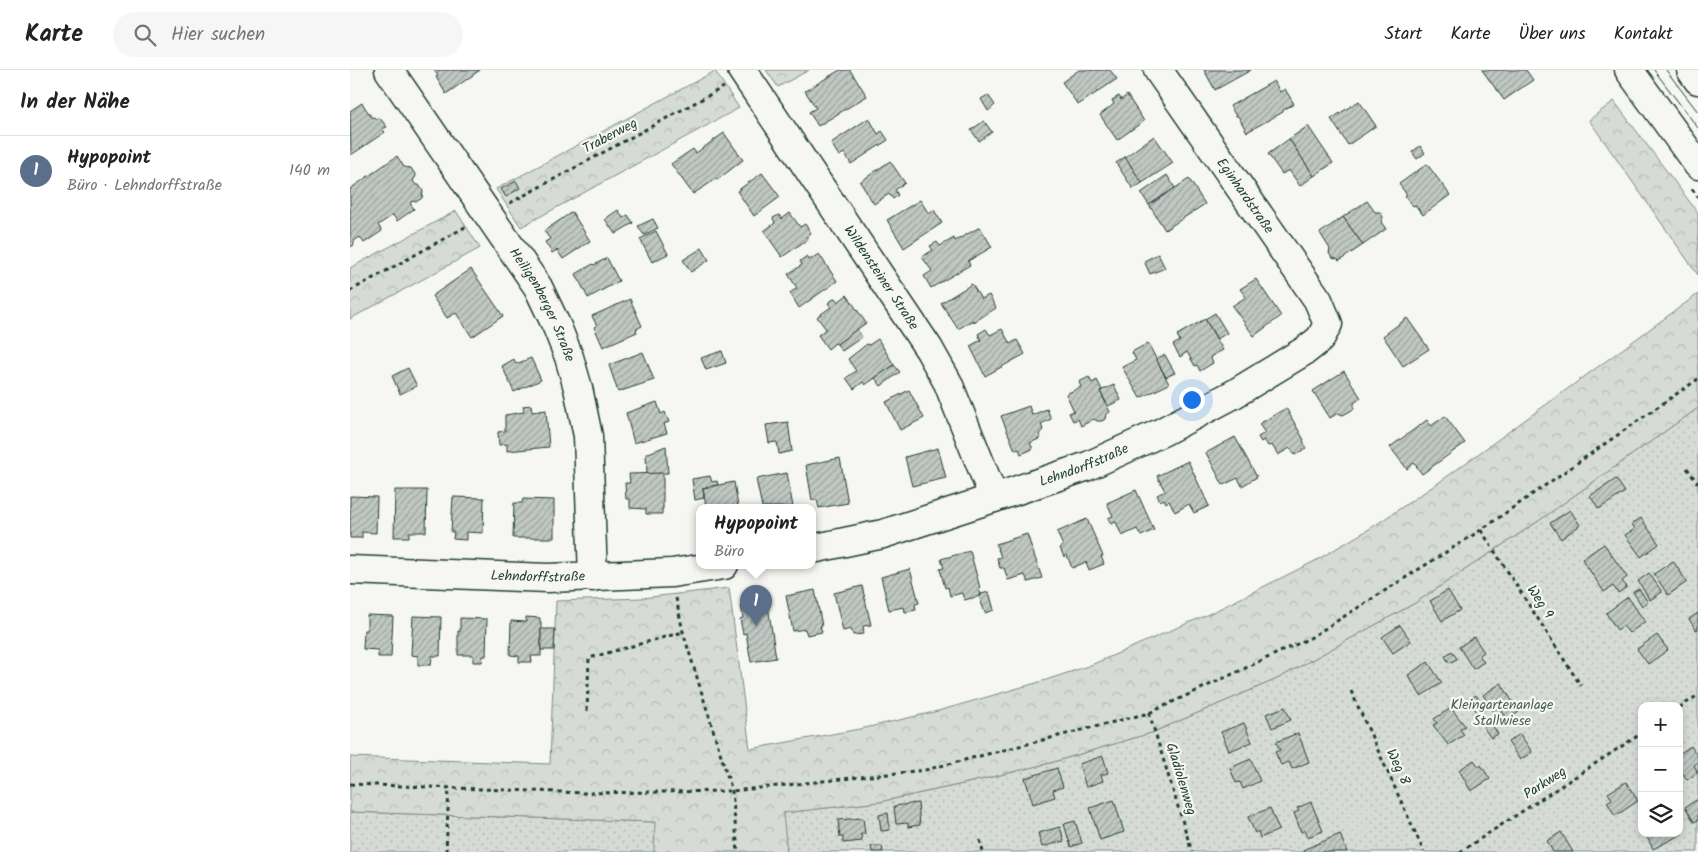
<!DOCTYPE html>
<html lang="de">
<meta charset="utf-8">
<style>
body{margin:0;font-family:Kalam,sans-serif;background:#f6f6f6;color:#222}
.controls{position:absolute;right:15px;bottom:15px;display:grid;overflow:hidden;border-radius:10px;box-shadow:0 2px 8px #0003}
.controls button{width:45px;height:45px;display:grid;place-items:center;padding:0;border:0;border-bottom:1px solid #e0e0e0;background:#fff;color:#222;font:25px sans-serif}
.you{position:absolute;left:841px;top:329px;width:18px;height:18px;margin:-12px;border:4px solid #fff;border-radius:50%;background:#1a73e8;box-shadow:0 0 0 8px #1a73e833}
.badge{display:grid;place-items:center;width:32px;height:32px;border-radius:50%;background:#1f3d34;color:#fff;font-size:16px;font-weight:700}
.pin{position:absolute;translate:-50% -41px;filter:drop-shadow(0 1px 2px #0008)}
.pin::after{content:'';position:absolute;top:26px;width:18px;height:15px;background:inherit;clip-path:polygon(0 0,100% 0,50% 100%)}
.popup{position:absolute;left:346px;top:434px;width:120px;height:65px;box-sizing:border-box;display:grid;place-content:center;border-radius:10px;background:#fff;filter:drop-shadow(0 1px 4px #0005);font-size:16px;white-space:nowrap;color:#767676}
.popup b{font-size:19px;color:#222}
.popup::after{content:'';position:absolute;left:50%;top:100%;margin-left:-10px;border:10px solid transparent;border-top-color:#fff}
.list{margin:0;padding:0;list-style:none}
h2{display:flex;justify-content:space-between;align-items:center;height:65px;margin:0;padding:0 20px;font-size:21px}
h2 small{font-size:16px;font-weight:400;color:#767676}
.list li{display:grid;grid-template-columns:32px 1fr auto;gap:15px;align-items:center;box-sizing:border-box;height:70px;padding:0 20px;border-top:1px solid #e0e0e0}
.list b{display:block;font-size:19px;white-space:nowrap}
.list p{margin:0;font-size:16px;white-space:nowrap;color:#767676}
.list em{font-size:16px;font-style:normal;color:#767676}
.icon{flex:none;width:28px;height:28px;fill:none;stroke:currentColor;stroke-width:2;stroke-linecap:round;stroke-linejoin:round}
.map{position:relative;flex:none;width:1348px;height:782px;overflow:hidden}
header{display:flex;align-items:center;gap:30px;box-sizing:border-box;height:70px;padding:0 25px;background:#fff;border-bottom:1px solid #e0e0e0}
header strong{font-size:24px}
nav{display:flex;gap:28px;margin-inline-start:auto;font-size:18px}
.search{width:350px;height:45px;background:#f6f6f6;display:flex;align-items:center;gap:12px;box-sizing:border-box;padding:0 18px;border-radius:28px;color:#767676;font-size:19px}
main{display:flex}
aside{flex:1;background:#fff}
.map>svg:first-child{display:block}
.grass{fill:url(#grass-dots);stroke:#7a8c85;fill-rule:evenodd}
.park{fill:url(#park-crowns);stroke:#7a8c85}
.building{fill:url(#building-hatch);stroke:#1f3d34}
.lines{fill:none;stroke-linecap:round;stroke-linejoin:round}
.minor-casing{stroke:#1f3d34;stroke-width:31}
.major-casing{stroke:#1f3d34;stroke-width:31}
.path{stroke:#1f3d34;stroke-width:3;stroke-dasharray:4 4;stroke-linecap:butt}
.minor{stroke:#f6f6f2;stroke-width:28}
.major{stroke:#f6f6f2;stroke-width:28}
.tram{stroke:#1f3d34;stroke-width:1}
.labels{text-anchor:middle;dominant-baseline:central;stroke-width:4.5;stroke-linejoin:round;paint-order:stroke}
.street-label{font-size:14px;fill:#1f3d34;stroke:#f6f6f2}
.park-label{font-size:14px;fill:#445d54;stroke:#f6f6f2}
</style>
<header>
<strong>Karte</strong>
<div class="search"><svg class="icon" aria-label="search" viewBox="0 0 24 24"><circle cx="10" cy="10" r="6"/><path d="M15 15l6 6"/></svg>Hier suchen</div>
<nav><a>Start</a><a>Karte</a><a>Über uns</a><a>Kontakt</a></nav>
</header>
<main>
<aside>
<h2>In der Nähe<small></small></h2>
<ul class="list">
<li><span class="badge" style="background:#5c6f8a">1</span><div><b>Hypopoint</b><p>Büro · Lehndorffstraße</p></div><em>140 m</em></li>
</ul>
</aside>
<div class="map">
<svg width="1348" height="782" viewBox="0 0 1348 782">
<defs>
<pattern id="grass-dots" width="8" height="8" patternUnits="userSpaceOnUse" patternTransform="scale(1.25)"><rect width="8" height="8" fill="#d6dbd6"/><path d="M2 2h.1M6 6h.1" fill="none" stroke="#b7bdb8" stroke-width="1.8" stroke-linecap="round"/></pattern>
<pattern id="park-crowns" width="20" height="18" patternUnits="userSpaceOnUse" patternTransform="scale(1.25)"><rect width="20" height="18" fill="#d6dbd6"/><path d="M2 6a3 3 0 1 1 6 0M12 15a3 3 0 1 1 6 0" fill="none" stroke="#b7bdb8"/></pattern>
<pattern id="building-hatch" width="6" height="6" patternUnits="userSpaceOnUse" patternTransform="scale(1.25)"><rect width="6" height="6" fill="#c1c8c3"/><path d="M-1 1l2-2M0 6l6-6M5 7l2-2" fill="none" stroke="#9ca49f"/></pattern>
</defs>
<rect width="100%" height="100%" fill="#f6f6f2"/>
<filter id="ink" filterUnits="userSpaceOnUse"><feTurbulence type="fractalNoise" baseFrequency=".02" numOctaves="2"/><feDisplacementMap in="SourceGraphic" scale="10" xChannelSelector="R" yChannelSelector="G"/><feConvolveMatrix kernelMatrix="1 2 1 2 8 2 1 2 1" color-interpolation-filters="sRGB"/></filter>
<g filter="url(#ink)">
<!-- grass -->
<path class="grass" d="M1348 338V782H0V742L307 752 433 743 529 732 613 714 700 693 801 663 927 609 1065 533 1187 452ZM1292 636H1329V763H1292Z"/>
<!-- park -->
<g class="park">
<polygon points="416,0 459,0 428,17"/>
<polygon points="365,1 389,38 171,157 146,119"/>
<polygon points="1264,31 1348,143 1348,205 1239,50"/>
<polygon points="106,141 130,178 0,249 0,198"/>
<polygon points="1348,224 1348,338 1187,452 1065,533 927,609 801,663 700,693 613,714 529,732 433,743 437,782 304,782 305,752 0,742 0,687 200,694 206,531 292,528 379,518 400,679 515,658 588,641 693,611 741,595 861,543 965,491 1021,458 1091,411"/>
</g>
<!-- building -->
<g class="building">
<polygon points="84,0 130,0 96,24 86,7 88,6"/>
<polygon points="490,0 500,0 517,26 468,56 459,42 466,38 455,21"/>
<polygon points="729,0 760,0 767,9 728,35 712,12"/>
<polygon points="854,0 901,0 865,20"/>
<polygon points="1132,0 1176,0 1183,10 1154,30"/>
<polygon points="924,11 930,22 935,19 944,34 933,40 933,42 897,62 888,46 886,46 880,36"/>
<polygon points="638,25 645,35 638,41 631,29"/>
<polygon points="777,25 794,51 767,70 750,45 764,34 762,30 769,26 771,30"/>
<polygon points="1009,31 1026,56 998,75 981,49"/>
<polygon points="12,33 22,48 24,47 26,49 29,47 37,57 32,59 35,62 1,85 0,41"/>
<polygon points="519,48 528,64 532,61 538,70 501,94 494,83 489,86 481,73"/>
<polygon points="634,51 642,62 629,71 621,60"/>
<polygon points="958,56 983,93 964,106 939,69"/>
<polygon points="374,63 393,90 367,110 366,109 343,124 321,94 343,79 346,83"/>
<polygon points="804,66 823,93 792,113 775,87"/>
<polygon points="939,69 964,106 950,116 939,100 932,104 918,84"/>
<polygon points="1070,76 1075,83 1067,89 1062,82"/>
<polygon points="47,86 54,97 61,98 66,106 63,111 66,115 69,115 73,121 72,128 66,132 63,131 60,133 64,139 47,151 43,145 28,155 32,161 14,173 10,167 4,171 4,175 0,177 0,119"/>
<polygon points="775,87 792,113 783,119 766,93"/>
<polygon points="540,91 555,113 545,120 548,125 543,129 539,124 524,134 510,112"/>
<polygon points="1077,94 1100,125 1073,145 1065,135 1063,136 1055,126 1057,125 1049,114"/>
<polygon points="412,103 430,127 404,146 387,121"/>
<polygon points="817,105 825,118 799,135 791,123"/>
<polygon points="839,109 855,134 815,160 799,135"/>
<polygon points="166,111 170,118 156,127 151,119"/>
<polygon points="570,130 579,144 584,140 592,153 554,178 537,150"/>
<polygon points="1017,131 1025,142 1030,142 1033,147 1031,152 1036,159 1013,175 993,147"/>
<polygon points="268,140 273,148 278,145 283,153 265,164 255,149"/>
<polygon points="222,142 240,171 213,189 207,180 202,183 195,172 200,169 194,161"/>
<polygon points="440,143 450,157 455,154 461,163 457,166 458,169 432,187 414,161 425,153 423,148 429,145 432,149"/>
<polygon points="993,147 1013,175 989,191 987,189 982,188 979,183 980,179 970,163"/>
<polygon points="303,149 308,158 294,165 288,156"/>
<polygon points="630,157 642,177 618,191 620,195 581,218 574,206 582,201 572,187 583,180 580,176 587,172 590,176 604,168 605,171"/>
<polygon points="306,161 318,184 302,192 290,169"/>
<polygon points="352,178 359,190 341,202 333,190"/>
<polygon points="469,184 487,211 449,238 440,223 447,218 438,204 452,195 450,191 457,186 459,190"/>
<polygon points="808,184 815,198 800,204 794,191"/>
<polygon points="257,188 269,211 238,228 226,204 243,194 244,195"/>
<polygon points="121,199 153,246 122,267 106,243 97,248 82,226"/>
<polygon points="906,209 931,246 904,266 882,236 896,227 890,219"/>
<polygon points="622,214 631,229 639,225 646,238 624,252 623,250 608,259 591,233"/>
<polygon points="497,225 516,253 487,274 485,273 478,279 468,265 476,259 467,247 481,237 478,233 485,228 488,232"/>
<polygon points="280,229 292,256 286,259 287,262 253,277 244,257 247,256 242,246"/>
<polygon points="865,243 877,263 867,269 855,249"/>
<polygon points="1057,248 1079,279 1053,296 1033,266"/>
<polygon points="855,249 873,280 860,287 863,293 850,301 847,295 845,296 837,282 830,287 823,275 830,271 827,265"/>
<polygon points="507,259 512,267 492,281 487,274"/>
<polygon points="636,259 640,265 652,259 660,274 667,270 675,284 635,306 620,276 631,270 628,264"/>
<polygon points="528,269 544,295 515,315 513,312 504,319 496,308 506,301 498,289 517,274 519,275"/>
<polygon points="798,273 819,314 790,328 772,297 786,290 782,282"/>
<polygon points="372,281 376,293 356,300 351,288"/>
<polygon points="293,282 304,310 268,322 259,295"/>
<polygon points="815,285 825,303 816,307 806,289"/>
<polygon points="181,288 191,310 164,322 152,296 164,289 166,294"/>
<polygon points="544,295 550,302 531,316 525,308"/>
<polygon points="58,298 67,316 50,324 42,306"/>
<polygon points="994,301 1011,328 1004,333 1004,339 993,345 988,343 980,348 963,321"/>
<polygon points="739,307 742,313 747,310 752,320 750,321 760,342 756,344 755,349 752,351 747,351 744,349 731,356 728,349 723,351 719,343 724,341 716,324 731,317 729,312"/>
<polygon points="764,315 771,330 758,336 750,321"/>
<polygon points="559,320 574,348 550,360 536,332"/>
<polygon points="307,332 311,344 315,342 319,352 314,354 317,363 284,373 276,343"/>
<polygon points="181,335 182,342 196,340 199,377 157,381 157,374 149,375 148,362 155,361 155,345 174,342 173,336"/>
<polygon points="679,336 682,345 697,339 701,349 691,354 693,360 689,364 691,368 680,373 683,379 671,384 669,379 665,380 651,346"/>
<polygon points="936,338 954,370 953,371 956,378 945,385 940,378 928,385 922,375 918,376 914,370 911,372 908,367 915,363 909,354"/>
<polygon points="1095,346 1115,373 1072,404 1064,393 1057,399 1040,377 1077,350 1081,356"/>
<polygon points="438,352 442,381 429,384 427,372 419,373 416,355"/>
<polygon points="885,367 907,407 892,416 888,408 873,415 856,383"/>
<polygon points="316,376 318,403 297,404 296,384"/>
<polygon points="588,378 596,408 562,416 555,387"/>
<polygon points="490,388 498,433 469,438 467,430 462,430 456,395"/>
<polygon points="838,391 859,436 844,443 839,434 825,442 819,431 816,433 814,429 810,431 807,425 815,421 807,406"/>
<polygon points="313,403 313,439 312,439 312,444 296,444 296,439 280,438 280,429 276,429 275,413 280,413 279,404"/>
<polygon points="437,403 443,437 412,437 406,409"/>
<polygon points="360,406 362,412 367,411 368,415 353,418 354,428 345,430 342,409"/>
<polygon points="1266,409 1275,422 1249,439 1240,426"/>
<polygon points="384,412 388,437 356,437 353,418"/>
<polygon points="45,420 77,420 76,462 59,462 59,467 44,467"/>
<polygon points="786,420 804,460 791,466 787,459 772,466 766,452 761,454 758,448 763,446 757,433"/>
<polygon points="0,426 27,427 26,463 12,462 12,468 0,468"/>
<polygon points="103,427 134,428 133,463 116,462 116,470 103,469 104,462 101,462"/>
<polygon points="173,429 204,430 204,468 163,468 164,433 172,433"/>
<polygon points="1220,440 1230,455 1211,469 1200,453"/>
<polygon points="1291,448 1309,474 1291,487 1275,465 1285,459 1282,454"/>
<polygon points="737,449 753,486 751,486 754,494 739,500 736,492 722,498 717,485 714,487 710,478 713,476 707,462"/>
<polygon points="677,464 692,508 678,512 675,505 658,510 654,498 650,498 647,488 651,487 646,474"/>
<polygon points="1254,474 1277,507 1272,511 1277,517 1268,523 1263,516 1254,522 1232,489"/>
<polygon points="620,481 630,518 629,518 631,526 614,530 612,523 600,526 598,517 595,518 590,499 594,498 591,489"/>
<polygon points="1323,491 1337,512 1318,525 1304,504"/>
<polygon points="560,499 569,533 565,534 566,540 555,542 554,537 539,540 531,507"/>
<polygon points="1299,503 1312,522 1300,530 1288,511"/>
<polygon points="512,516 521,555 513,556 514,564 503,565 501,559 493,561 484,523"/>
<polygon points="1289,519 1298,532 1292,536 1283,522"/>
<polygon points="465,520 472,556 470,556 472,562 457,565 455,559 443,561 436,526"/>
<polygon points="1098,520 1110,540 1092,551 1080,531"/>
<polygon points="639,522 644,540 635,543 629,526 631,526 631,524"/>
<polygon points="1278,527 1295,552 1279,563 1273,556 1267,560 1256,543"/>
<polygon points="417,529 426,588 401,592 396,563 393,564 390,549 393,548 391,534"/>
<polygon points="1348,543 1348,559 1346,560 1339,549"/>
<polygon points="17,545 43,546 41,587 28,587 28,580 13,579 14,560 17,560"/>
<polygon points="63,546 91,547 90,586 82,586 81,595 68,595 68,586 61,585"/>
<polygon points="176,547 190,548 190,552 191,552 191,586 181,586 182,592 169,592 169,586 160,585 161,551 176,552"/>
<polygon points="110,548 137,549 136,586 133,586 132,592 123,592 123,585 108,585 108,561 110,562"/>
<polygon points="1050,555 1061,571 1043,583 1032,567"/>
<polygon points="191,559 205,559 204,580 191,580"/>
<polygon points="1307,565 1318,580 1298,594 1287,579"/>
<polygon points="1124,567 1134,582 1129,585 1134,592 1123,599 1109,577"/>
<polygon points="1102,581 1107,589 1099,593 1095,586"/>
<polygon points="1078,592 1092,613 1071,626 1058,605"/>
<polygon points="1151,613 1169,642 1157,649 1152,641 1146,645 1133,625"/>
<polygon points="1126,625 1136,639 1128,644 1119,630"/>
<polygon points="935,637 941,650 922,658 916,644"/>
<polygon points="1101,638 1115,656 1110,659 1114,665 1098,675 1083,655 1087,653 1084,649"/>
<polygon points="1140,652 1148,664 1141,668 1133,657"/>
<polygon points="894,653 902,672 879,681 871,662"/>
<polygon points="948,663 959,692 942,699 939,692 931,695 925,682 930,680 926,672"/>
<polygon points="1170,664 1182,682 1170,690 1158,672"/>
<polygon points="1341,676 1348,687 1348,692 1344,695 1348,703 1337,710 1329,697 1329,684"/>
<polygon points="753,686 758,703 751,705 753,711 736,717 729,694"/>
<polygon points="901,689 910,711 893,719 890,712 886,713 880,698"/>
<polygon points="1124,690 1129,697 1131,695 1140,709 1121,721 1109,700"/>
<polygon points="707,698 713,717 703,720 705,727 683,734 675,708"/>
<polygon points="1276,712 1288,731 1265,746 1257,732 1262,729 1258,723"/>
<polygon points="1348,729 1348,750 1344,752 1335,737"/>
<polygon points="764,730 774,762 750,770 740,738"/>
<polygon points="961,732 973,761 958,767 955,760 951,762 944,743 949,741 947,738"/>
<polygon points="568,733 570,755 558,757 558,753 546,754 544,736"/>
<polygon points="920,738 929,760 910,768 908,761 905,763 898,747"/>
<polygon points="538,743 540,760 531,761 529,745"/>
<polygon points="513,748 515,764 511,764 512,771 493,773 493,767 490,767 488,750"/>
<polygon points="725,751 732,773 721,777 714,754"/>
<polygon points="710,757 714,771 692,777 688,763"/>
<polygon points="1329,759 1332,764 1303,779 1295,763 1329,763"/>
<polygon points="1211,762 1223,782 1203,782 1197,771"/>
<polygon points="990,764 997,782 954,782 953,780"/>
<polygon points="521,776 532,776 533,782 522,782"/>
</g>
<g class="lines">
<defs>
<g id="minor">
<path id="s1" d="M39 0 188 217 207 257 219 287 228 318 238 366 243 507"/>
<path id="s2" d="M392 0 579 279 598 313 644 428"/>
<path id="s3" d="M462 479 533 464 644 428 738 396 812 362 884 324 956 280 970 269 978 254 968 230 808 0"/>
<path id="s4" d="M0 500 198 508 322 503 374 495"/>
</g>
<g id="major">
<polyline points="1279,0 1348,95"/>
<polyline points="1341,0 1348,10"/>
</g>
</defs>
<!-- minor casing -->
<use href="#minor" class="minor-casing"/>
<!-- major casing -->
<use href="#major" class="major-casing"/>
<!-- path -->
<g class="path">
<polyline points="1342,119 1348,127"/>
<polyline points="160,133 374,17"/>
<polyline points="0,221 117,156"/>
<polyline points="1337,398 1348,414"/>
<polyline points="1131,460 1231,616"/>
<polyline points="326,528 333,562 382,721 388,782"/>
<polyline points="1001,621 1074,782"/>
<polyline points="1329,638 1348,625"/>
<polyline points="237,641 239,588 333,562"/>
<polyline points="799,643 842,782"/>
<polyline points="0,714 235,723 382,721 575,700 799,643 960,568 1131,460 1348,309"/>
<polyline points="630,770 633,782"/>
<polyline points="96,782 99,718"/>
<polyline points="1110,782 1292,663"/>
</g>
<!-- minor -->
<use href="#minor" class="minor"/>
<!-- major -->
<use href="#major" class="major"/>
<!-- tram -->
<g class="tram">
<polyline points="1304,0 1348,58"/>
<polyline points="1316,0 1348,42"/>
</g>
</g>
</g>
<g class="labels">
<!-- street labels -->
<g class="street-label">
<text transform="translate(260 66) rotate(-28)">Traberweg</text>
<text transform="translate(895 126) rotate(55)">Eginhardstraße</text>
<text stroke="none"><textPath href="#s2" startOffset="250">Wildensteiner Straße</textPath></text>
<text stroke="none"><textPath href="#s1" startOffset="281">Heiligenberger Straße</textPath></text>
<text stroke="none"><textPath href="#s3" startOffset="285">Lehndorffstraße</textPath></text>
<text stroke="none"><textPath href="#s4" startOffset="188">Lehndorffstraße</textPath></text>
<text transform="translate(1190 532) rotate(57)">Weg 9</text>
<text transform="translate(1048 697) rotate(65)">Weg 8</text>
<text transform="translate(831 709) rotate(73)">Gladiolenweg</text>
<text transform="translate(1195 713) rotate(-33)">Parkweg</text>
</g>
<!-- park labels -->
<g class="park-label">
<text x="1152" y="635">Kleingartenanlage<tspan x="1152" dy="16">Stallwiese</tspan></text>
</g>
</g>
</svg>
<div class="controls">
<button>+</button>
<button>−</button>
<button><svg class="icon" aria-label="layers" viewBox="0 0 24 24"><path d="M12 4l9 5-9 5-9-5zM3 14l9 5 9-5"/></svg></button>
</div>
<div class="you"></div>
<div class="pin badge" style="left:406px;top:556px;background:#5c6f8a">1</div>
<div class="popup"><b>Hypopoint</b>Büro</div>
</div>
</main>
